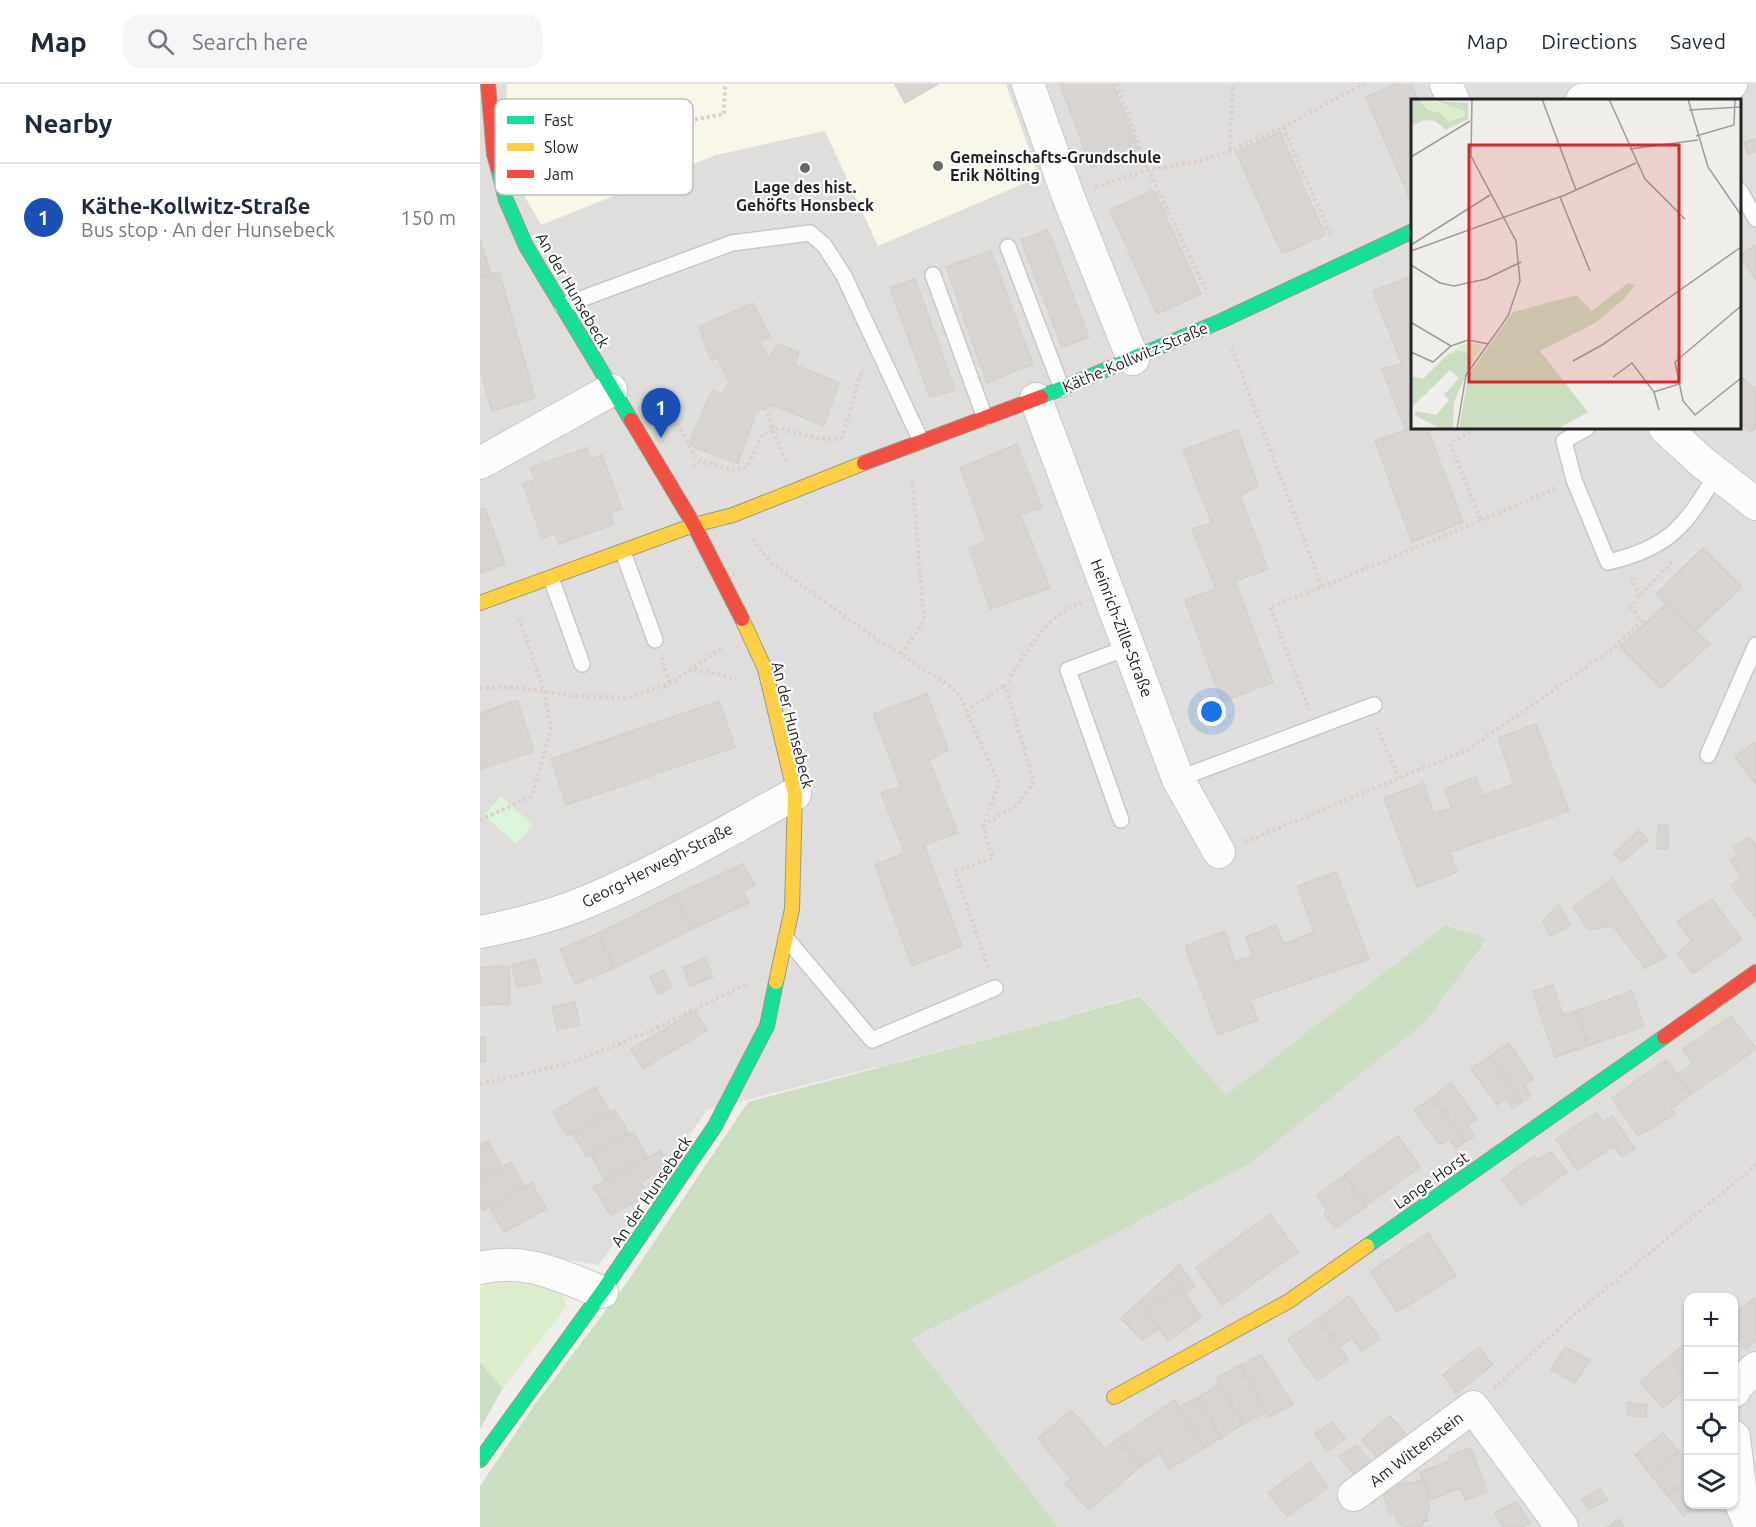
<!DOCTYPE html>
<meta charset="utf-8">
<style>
body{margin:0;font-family:Ubuntu,sans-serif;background:#f6f6f7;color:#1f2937}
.controls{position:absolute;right:18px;bottom:18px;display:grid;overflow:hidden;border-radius:12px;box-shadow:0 2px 4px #0004}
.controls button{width:54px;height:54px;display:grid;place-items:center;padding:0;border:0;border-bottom:2px solid #e0e1e3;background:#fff;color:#1f2937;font:30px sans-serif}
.you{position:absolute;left:732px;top:628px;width:21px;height:21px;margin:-15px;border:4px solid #fff;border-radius:50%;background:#1a73e8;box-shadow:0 0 0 9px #1a73e833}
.badge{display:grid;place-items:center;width:39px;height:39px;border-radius:50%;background:#ea580c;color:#fff;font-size:20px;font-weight:700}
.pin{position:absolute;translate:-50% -50px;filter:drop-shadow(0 2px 3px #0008)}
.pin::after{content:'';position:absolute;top:32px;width:21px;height:18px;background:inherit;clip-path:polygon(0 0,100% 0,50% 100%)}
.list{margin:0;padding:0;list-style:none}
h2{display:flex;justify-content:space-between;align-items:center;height:78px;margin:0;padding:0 24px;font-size:26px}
h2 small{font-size:20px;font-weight:400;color:#747a83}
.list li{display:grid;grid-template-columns:39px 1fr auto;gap:18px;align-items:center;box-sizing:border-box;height:108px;padding:0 24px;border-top:2px solid #e0e1e3}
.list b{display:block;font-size:22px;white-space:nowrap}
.list p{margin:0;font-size:20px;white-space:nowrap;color:#747a83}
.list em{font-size:20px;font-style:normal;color:#747a83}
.icon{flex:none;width:33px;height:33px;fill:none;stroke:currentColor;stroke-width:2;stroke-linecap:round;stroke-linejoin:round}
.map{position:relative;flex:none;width:1276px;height:1443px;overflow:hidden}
header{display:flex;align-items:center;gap:36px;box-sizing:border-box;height:84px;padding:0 30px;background:#fff;border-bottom:2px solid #e0e1e3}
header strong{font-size:28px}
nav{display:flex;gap:33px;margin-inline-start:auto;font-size:21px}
.search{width:420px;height:54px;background:#f6f6f7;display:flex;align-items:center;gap:15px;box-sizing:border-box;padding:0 21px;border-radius:18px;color:#747a83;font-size:22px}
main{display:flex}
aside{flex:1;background:#fff}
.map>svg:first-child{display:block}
.residential{fill:#dfdedc;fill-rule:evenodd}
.education{fill:#f8f7e8}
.grass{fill:#ddeccb}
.forest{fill:#cbdec1}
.park{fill:#daf5da}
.parking{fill:#e0dfde}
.building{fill:#d7d4d2;stroke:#d3d0cc;stroke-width:1.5}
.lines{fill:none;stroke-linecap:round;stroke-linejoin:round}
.lane-casing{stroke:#c9c8c7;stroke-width:18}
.street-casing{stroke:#c9c8c7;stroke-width:34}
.fast-casing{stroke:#999a82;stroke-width:16}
.slow-casing{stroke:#999a82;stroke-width:16}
.jam-casing{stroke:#999a82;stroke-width:16}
.path{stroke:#dccecd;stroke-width:4;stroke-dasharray:3 3;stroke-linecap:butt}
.lane{stroke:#fdfcfc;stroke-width:15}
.street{stroke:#fdfcfc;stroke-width:32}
.fast{stroke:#16e098;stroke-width:14}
.slow{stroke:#ffcf43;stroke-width:14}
.jam{stroke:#f24e42;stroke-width:14}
.poi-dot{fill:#6a6968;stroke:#fff;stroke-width:2}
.labels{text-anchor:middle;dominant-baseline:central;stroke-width:4.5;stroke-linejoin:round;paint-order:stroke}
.poi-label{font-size:16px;font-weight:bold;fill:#222;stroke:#fff;text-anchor:start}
.street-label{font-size:16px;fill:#222;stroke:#fff}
.inset-road{fill:none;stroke:#9e9c9b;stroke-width:1.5}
.view{fill:#d62828;fill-opacity:0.15;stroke:#d62828;stroke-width:3}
.inset-edge{fill:none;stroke:#222;stroke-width:3}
.key{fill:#fff;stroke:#bdbdbd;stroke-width:1.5}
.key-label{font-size:16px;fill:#222}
</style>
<header>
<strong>Map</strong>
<div class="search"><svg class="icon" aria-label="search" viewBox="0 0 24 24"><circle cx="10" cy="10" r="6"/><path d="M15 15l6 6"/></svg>Search here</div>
<nav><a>Map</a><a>Directions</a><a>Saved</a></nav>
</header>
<main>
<aside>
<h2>Nearby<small></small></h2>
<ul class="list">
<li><span class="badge" style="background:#1a4fb4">1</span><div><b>Käthe-Kollwitz-Straße</b><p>Bus stop · An der Hunsebeck</p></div><em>150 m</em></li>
</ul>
</aside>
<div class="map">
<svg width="1276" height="1443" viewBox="0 0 1276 1443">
<rect width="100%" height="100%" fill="#f0eeeb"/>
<!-- residential -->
<path class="residential" d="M0 0H1276V1443H578L430 1255 944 938 1008 856 968 841 746 1011 660 911 527 950 227 1026 119 1181 30 1166 0 1176ZM933 16H1260V344H933ZM1208 1214H1254V1420H1208Z"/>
<!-- education -->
<polygon class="education" points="27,0 526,0 559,93 398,162 345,47 236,71 61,141 39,102 26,23"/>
<!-- grass -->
<polygon class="grass" points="27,1198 60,1202 82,1210 87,1222 23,1304 0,1279 0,1199"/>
<!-- forest -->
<g class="forest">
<polygon points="966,841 1008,855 944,939 769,1080 431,1255 578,1443 0,1443 0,1402 53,1323 150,1194 268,1018 527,950 660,912 746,1011"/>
<polygon points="0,1279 23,1304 0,1345"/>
</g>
<!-- park -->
<polygon class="park" points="21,712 53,741 36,760 4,731"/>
<!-- parking -->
<g class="parking">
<polygon points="317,112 356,134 375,176 354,191 325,187 301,191 216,217 199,192 110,230 90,188 215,137"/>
<polygon points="860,202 868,221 775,263 766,244"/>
<polygon points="696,279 704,298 630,330 622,310"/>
<polygon points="1039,344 1127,344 1185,451 1136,486 1145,505 1065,538 1042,475 1081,458"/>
<polygon points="1226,355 1259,359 1276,374 1276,399 1254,379 1224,376"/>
<polygon points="1264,427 1276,437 1276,450 1258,433"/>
<polygon points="182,480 205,545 144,566 121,502"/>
<polygon points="110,507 133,571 71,593 48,529"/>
<polygon points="617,566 675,727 609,751 551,589"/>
<polygon points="890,586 916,653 753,715 727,648"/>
<polygon points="70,793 76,814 23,828 18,806"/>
<polygon points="519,871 540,936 398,985 364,935"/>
</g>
<!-- building -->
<g class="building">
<polygon points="415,0 458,0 425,19"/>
<polygon points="580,0 633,0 658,66 611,83"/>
<polygon points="917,0 931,0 938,16 933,16 933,114 930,115 886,13"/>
<polygon points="800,48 845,151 802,170 756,68"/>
<polygon points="1276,55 1276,67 1268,70 1264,58"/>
<polygon points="674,106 721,210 677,230 630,126"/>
<polygon points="568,146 609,253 582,263 541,156"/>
<polygon points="0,155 11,190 0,193"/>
<polygon points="1276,160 1276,196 1260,172"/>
<polygon points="511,167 553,280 507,299 466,183"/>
<polygon points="19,188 55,314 12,327 0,285 0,193"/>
<polygon points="933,192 933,344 947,344 983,438 932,458 895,357 926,346 902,285 922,280 893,207"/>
<polygon points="435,195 475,306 450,313 410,204"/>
<polygon points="273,219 290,253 280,258 289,275 297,260 319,268 315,281 359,299 344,342 293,321 276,328 258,379 215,364 210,357 232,306 242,311 249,298 238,274 231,276 219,243"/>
<polygon points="1260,292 1276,305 1276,342 1271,348 1260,339"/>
<polygon points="758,346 778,402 760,412 788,485 755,497 793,598 742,618 705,516 736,505 712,445 732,439 703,366"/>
<polygon points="537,360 562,424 540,430 570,504 510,525 489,464 507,457 480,384"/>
<polygon points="107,364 111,375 122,371 142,425 130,429 134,440 79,460 75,449 62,454 43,400 55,396 50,384"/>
<polygon points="5,424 25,480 0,489 0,425"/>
<polygon points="1223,464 1262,503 1215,547 1176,510"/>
<polygon points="1186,520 1230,560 1181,604 1140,563"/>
<polygon points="447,610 468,666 449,676 478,749 444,761 482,862 432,882 395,781 425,769 401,709 421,703 393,630"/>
<polygon points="37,616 54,667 0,685 0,629"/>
<polygon points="239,617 255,663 86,721 71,675"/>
<polygon points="1056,640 1089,727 970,768 977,788 937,803 904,714 944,699 953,729 972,725 965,705 996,693 1003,712 1034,700 1018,654"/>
<polygon points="1276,657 1276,700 1255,673"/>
<polygon points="1178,740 1188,741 1188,765 1177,765"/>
<polygon points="1159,746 1168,756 1142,778 1134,770"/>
<polygon points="1269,753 1276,762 1276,835 1251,801 1262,794 1250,776 1259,771 1254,763"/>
<polygon points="263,780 275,801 263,807 269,819 212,845 195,811"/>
<polygon points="856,788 889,875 770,916 778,936 738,951 705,862 745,847 754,877 773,873 766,853 796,841 804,860 834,848 818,802"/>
<polygon points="1132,795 1186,873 1165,884 1133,842 1109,846 1093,823"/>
<polygon points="195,811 212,845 134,884 119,849"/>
<polygon points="1232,815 1261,855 1213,890 1198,869 1212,857 1197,838"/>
<polygon points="1078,821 1091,841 1070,852 1063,837"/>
<polygon points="119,849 134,884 95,900 80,865"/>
<polygon points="225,874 233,893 210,902 203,883"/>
<polygon points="55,875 61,898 37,903 32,881"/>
<polygon points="29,882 30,920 0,921 0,883"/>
<polygon points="184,886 192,903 178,910 170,893"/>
<polygon points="1073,901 1083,931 1096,927 1108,962 1075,973 1053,908"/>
<polygon points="1152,907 1164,942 1108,962 1096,927"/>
<polygon points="95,918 100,941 77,946 72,923"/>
<polygon points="215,927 227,946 163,985 151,965"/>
<polygon points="1251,932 1276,965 1211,1010 1197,991 1213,980 1203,965"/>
<rect x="0" y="953" width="5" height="25"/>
<polygon points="1029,959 1053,995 1044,1001 1051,1011 1042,1018 1010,972"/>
<polygon points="1010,972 1042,1018 1033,1024 1026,1014 1017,1021 991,985"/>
<polygon points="1186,976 1211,1010 1191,1025 1195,1030 1158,1052 1132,1014"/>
<polygon points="971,999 997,1035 987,1042 994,1052 985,1058 953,1013"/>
<polygon points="115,1003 130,1028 87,1052 73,1028"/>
<polygon points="953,1013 985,1058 976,1064 969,1055 960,1061 934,1026"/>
<polygon points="135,1026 149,1050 107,1073 93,1049"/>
<polygon points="1116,1029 1123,1038 1132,1032 1155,1065 1142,1073 1134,1062 1097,1086 1076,1055"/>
<polygon points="153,1048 167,1073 125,1096 111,1071"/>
<polygon points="918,1052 940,1083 886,1121 864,1091"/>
<polygon points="8,1057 22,1083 0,1096 0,1061"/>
<polygon points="180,1067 189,1082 160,1098 169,1110 131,1131 113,1103"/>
<polygon points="1071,1068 1087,1088 1041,1121 1022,1095 1054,1072 1058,1076"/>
<polygon points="31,1078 45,1103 3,1126 0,1120 0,1096"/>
<polygon points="864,1092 887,1122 855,1144 844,1129 847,1126 837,1111"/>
<polygon points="52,1099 66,1125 24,1148 9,1122"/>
<polygon points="790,1130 818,1168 742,1221 716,1184"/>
<polygon points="948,1149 976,1192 917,1228 890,1188"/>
<polygon points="699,1180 715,1202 705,1210 690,1190"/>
<polygon points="690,1190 700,1203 666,1226 679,1245 662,1256 641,1234"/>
<polygon points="700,1203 721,1233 688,1257 666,1226"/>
<polygon points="869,1212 900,1255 882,1267 872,1254 859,1263 839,1234"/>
<polygon points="1274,1214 1276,1216 1276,1256 1266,1265 1254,1250 1254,1231"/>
<polygon points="839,1234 868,1275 837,1297 808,1256"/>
<polygon points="1208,1257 1208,1294 1190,1272"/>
<polygon points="999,1263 1013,1281 976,1309 963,1291"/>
<polygon points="1085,1263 1110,1276 1095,1299 1071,1286"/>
<polygon points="781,1271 813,1320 789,1333 760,1281"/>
<polygon points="1190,1272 1208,1294 1208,1303 1183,1324 1160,1298"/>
<polygon points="760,1281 786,1328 763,1340 736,1294"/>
<polygon points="739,1300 763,1340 741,1354 717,1314"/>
<polygon points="717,1314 741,1354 724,1364 699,1323"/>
<polygon points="695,1316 724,1364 689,1385 680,1369 661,1382 638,1355"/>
<polygon points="1148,1318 1167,1321 1166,1333 1147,1331"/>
<polygon points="591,1326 625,1365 638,1355 661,1382 609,1426 585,1399 591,1395 558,1354"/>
<polygon points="910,1332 925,1349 897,1373 882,1356"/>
<polygon points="852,1338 865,1355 847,1367 835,1350"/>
<polygon points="1183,1349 1199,1368 1171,1391 1155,1371"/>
<polygon points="876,1361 890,1377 875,1391 859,1373"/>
<polygon points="991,1364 1007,1408 985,1416 980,1404 950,1416 940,1388 971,1377 969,1372"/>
<polygon points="1199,1368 1208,1380 1208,1396 1188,1412 1171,1391"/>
<polygon points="830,1378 848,1404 807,1432 788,1409"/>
<polygon points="943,1395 950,1416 947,1417 950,1426 946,1431 948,1436 944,1437 941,1443 924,1443 918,1438 914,1428 910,1430 903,1409 915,1406 917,1401 927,1398 931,1400"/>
<polygon points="1208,1396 1208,1420 1218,1420 1204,1432 1188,1412"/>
<polygon points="1120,1405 1128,1416 1109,1425 1102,1415"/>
<polygon points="1037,1417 1049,1439 1041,1443 1023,1443 1015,1429"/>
<polygon points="1139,1435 1144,1443 1127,1443"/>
</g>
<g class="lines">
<defs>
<g id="lane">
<polyline points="1260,107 1276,135"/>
<polyline points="528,163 582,305"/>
<polyline points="453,191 505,334"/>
<polyline points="82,222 252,159 330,149 344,161 364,192 441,357"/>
<path d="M1107 344 1084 357 1094 396 1128 478C1190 464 1206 441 1237 389"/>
<polyline points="143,468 175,556"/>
<polyline points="71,494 102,580"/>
<polyline points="1228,671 1276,561"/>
<polyline points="698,695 894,621"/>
<polyline points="641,736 588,586 649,563"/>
<polyline points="306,854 392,956 515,904"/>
</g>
<g id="street">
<polyline points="548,0 588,112 653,275"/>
<polyline points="966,0 973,16"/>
<polyline points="1102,16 1221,6 1251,0"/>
<polyline points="556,315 698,695 739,768"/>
<polyline points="1185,344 1222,378 1276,420"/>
<polyline points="0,379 131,306"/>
<path d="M0 848C36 841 73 832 106 818 178 788 247 747 315 710"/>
<path d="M0 1184C46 1173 80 1192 122 1208"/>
<polyline points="1254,1307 1255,1303 1276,1284"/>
<polyline points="1254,1353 1262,1422 1271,1443"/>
<polyline points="874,1411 993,1323 1082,1443"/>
</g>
<g id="fast">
<polyline points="18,84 26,116 46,162 151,336"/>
<polyline points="561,313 741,237 933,147"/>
<polyline points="887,1162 1184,953"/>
<polyline points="0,1376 122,1208 235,1042 287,942 296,898"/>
</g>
<g id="slow">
<polyline points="0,519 214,441 253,431 384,379"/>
<polyline points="262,535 285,585 315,710 312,825 296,898"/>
<polyline points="634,1313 809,1217 887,1162"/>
</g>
<g id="jam">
<polyline points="8,0 14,70 18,84"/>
<polyline points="151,336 214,441 262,535"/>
<polyline points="384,379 561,313"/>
<polyline points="1184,953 1276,888"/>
</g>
</defs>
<!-- lane casing -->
<use href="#lane" class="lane-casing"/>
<!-- street casing -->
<use href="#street" class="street-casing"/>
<!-- fast casing -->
<use href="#fast" class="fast-casing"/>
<!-- slow casing -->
<use href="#slow" class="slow-casing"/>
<!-- jam casing -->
<use href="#jam" class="jam-casing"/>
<!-- path -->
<g class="path">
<polyline points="637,0 668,86 728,210"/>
<polyline points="803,43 851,152"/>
<polyline points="750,66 753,0"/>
<polyline points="44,68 244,30 245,0"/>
<polyline points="615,103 668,86 720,77 755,65 803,43 884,0"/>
<polyline points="752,264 842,503 790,523 829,626"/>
<polyline points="285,324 306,379"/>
<polyline points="188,341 196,337 214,370 221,377"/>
<polyline points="362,355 379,295 384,285"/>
<polyline points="213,383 221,377 253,386 267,383 283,350 299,344 341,355 362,355"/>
<polyline points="1001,436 1077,404"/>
<polyline points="272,455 291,479 381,544 477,607 519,699 503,743 513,774 475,787 509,886"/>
<polyline points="1151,493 1159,512"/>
<polyline points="842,503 1001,436 970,359 997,344"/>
<polyline points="421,570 444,537 432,393"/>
<polyline points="181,573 190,600"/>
<polyline points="214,585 256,595"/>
<polyline points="0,604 33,603 96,612 146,614 190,600 243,563"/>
<polyline points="486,627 525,601"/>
<polyline points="897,643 919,694"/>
<polyline points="0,736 52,712 71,645 64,606 39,535"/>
<path d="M503 742 537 721 554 698 525 601C546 570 565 531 603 518"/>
<polyline points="765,758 989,665 1131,566 1162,537 1151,524 1159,512 1193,477"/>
<polyline points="0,1000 90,979 166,949 266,900"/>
<polyline points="1014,1304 1094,1231 1276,1081"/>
</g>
<!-- lane -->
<use href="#lane" class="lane"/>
<!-- street -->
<use href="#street" class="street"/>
<!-- fast -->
<use href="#fast" class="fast"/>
<!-- slow -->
<use href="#slow" class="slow"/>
<!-- jam -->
<use href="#jam" class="jam"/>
</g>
<!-- markers -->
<g class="poi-dot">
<circle cx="458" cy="82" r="6"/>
<circle cx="325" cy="84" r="6"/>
</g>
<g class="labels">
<!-- poi labels -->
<g class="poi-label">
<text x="470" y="73">Gemeinschafts-Grundschule<tspan x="470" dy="18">Erik Nölting</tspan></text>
<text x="325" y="103" text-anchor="middle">Lage des hist.<tspan x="325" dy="18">Gehöfts Honsbeck</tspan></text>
</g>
<!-- street labels -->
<g class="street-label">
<text transform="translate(93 206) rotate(60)">An der Hunsebeck</text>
<text transform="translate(655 273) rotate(-23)">Käthe-Kollwitz-Straße</text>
<text transform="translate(642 544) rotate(69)">Heinrich-Zille-Straße</text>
<text transform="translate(313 641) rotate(76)">An der Hunsebeck</text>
<text transform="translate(177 781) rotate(-27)">Georg-Herwegh-Straße</text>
<text transform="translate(951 1096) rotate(-35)">Lange Horst</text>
<text transform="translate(171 1107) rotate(-56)">An der Hunsebeck</text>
<text transform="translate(936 1365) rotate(-37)">Am Wittenstein</text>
</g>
</g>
<!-- overview -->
<g transform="translate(931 15)">
<rect width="330" height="330" fill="#f0eeeb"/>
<path d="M8 0 42 6 54 12V16L38 21 28 13 17 10ZM57 243 72 247 62 260 55 253 37 255Z" fill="#ddeccb"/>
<path d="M0 0H7L17 11 28 13 38 22 54 17V12L25 2 57 4V20L35 31 24 22 13 21 0 27ZM217 184 224 186 213 200 184 224 129 252 177 313 146 330H48L57 277 102 213 166 196 181 212ZM47 252 55 253 62 260 43 303 42 330H30L3 316 6 312 25 316 38 301 33 296 48 279 39 271 0 309V277L12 280 37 255Z" fill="#cbdec1"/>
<path class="inset-road" d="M131 0 165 91M198 0 234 80 274 120M277 0 297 68 330 116M278 11 330 8M285 37 323 26 324 0M219 50 287 41M0 58 59 22M149 98 179 172M0 146 79 96M0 152 154 96 225 64M0 166 29 184 43 187 75 180 110 163M330 207 264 263 272 302 284 316 330 279M1 224 40 247M0 253 22 263 40 247 57 241 78 245M162 262 191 246 330 148M202 278 221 264 243 293 248 311M243 293 268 285M46 330 55 276 97 217 109 182 105 142 60 57 61 0"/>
<path class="view" d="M58 46H268V283H58Z"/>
<rect width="330" height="330" class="inset-edge"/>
</g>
<!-- legend -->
<rect x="15" y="15" width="198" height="96" rx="9" class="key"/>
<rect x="27" y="32" width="27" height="8" fill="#16e098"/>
<rect x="27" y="59" width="27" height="8" fill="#ffcf43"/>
<rect x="27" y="86" width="27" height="8" fill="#f24e42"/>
<g class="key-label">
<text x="64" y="42">Fast</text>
<text x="64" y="69">Slow</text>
<text x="64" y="96">Jam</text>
</g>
</svg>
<div class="controls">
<button>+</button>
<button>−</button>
<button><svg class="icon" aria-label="locate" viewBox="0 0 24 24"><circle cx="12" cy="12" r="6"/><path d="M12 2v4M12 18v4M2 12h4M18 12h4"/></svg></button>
<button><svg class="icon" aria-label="layers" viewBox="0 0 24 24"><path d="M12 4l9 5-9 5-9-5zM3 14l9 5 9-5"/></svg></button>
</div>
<div class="you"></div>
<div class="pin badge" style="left:181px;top:354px;background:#1a4fb4">1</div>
</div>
</main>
